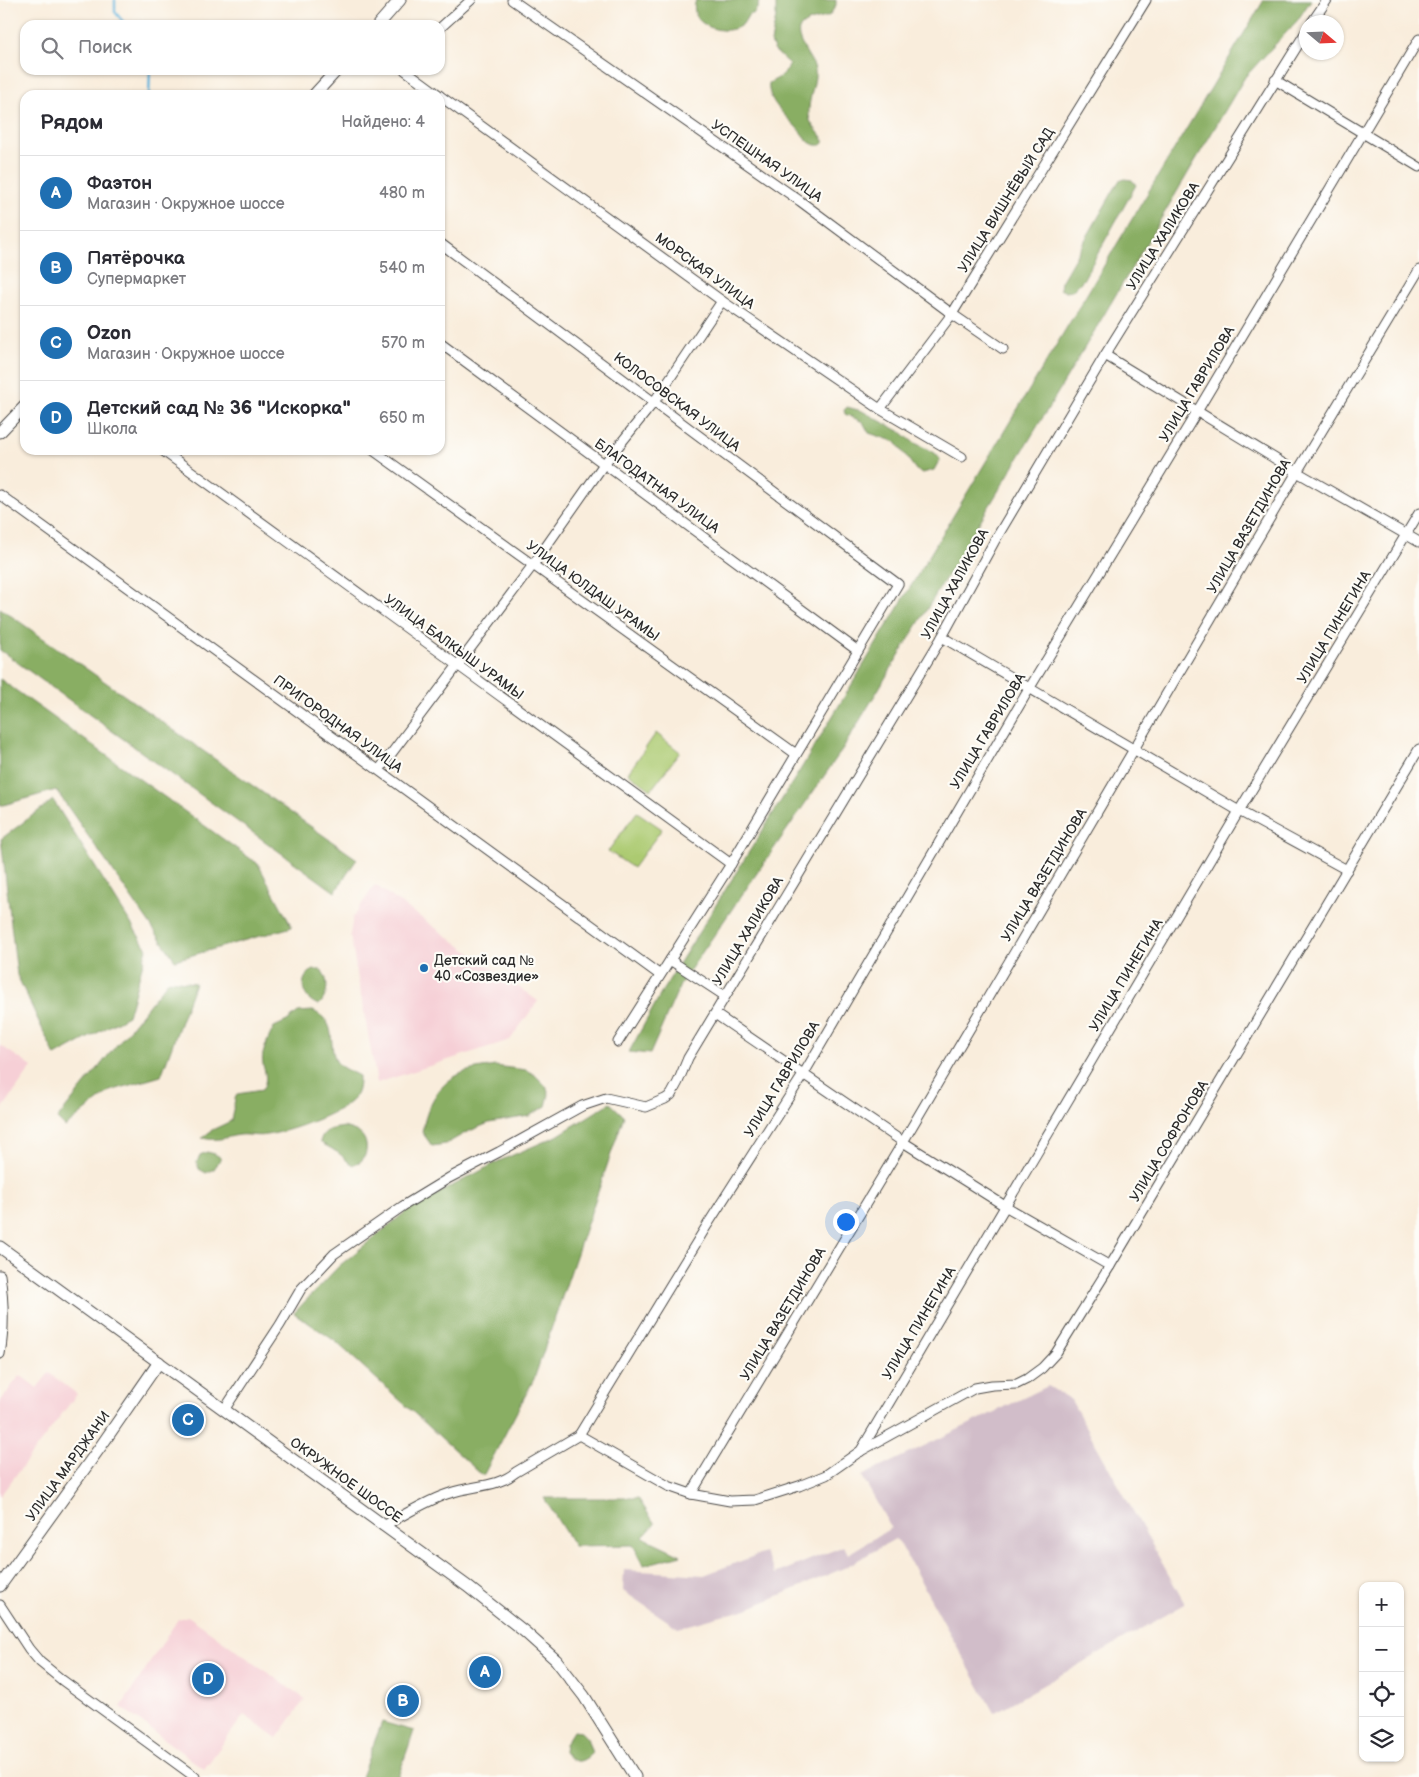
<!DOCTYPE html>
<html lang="ru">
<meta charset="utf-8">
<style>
body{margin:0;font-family:"Balsamiq Sans",sans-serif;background:#f2f2f3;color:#2b2b33}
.controls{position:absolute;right:15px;bottom:15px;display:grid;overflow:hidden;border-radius:10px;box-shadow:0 1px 4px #0004}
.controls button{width:45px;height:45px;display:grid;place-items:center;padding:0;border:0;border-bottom:1px solid #e1e1e2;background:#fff;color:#2b2b33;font:25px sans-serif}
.compass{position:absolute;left:1299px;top:15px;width:45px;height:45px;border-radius:50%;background:#fff;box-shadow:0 1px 4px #0004;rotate:109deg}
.you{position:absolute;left:845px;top:1221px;width:18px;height:18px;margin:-12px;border:4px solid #fff;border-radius:50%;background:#1a73e8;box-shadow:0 0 0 8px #1a73e833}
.badge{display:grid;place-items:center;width:32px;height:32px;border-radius:50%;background:#1f6fb2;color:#fff;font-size:16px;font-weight:700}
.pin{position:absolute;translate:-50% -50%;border:2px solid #fff;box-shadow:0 1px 5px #0006}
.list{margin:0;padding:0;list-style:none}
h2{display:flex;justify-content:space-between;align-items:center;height:65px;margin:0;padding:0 20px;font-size:21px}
h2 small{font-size:16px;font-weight:400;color:#7c7c81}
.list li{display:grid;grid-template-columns:32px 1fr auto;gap:15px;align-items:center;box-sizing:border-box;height:75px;padding:0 20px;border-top:1px solid #e1e1e2}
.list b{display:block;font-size:19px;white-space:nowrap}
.list p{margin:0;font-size:16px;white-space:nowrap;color:#7c7c81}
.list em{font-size:16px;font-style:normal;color:#7c7c81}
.icon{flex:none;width:28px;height:28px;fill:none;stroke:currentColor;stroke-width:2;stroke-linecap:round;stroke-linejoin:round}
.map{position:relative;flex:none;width:1419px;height:1777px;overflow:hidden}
.search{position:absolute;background:#fff;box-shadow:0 1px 4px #0004;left:20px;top:20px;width:425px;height:55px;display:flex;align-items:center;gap:12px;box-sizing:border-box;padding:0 18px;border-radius:15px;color:#7c7c81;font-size:19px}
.panel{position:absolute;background:#fff;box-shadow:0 1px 4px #0004;left:20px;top:90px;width:425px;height:365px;border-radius:15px}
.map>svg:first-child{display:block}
.built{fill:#f6cfd6}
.industrial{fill:#d1bdc9}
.green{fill:#acca71;stroke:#6c7a4e}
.forest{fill:#89ae63;stroke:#5a6c47}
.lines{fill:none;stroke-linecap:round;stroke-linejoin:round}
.stream{stroke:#61b4dd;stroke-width:2.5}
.minor-casing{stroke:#4a4846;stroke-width:11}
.tertiary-casing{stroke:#4a4846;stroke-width:13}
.minor{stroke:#fff;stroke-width:9}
.tertiary{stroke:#fff;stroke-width:11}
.poi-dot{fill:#1f6fb2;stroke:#fdfcf7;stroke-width:2}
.labels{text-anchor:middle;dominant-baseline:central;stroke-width:4.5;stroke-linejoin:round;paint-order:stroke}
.street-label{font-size:14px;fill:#2b2b2b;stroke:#fdfcf7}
.poi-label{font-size:14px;fill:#2b2b2b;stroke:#fdfcf7;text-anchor:start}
</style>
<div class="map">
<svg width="1419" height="1777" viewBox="0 0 1419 1777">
<rect width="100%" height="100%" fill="#fdfcf7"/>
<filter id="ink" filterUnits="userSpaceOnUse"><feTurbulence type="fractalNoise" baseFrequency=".02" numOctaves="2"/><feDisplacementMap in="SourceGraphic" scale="10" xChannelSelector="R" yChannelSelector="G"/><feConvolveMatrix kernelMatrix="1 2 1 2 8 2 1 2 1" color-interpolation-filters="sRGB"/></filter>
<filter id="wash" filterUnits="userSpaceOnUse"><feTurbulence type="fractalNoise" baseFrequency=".0096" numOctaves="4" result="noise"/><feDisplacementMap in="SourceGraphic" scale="20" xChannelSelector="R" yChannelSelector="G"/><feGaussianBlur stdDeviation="1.12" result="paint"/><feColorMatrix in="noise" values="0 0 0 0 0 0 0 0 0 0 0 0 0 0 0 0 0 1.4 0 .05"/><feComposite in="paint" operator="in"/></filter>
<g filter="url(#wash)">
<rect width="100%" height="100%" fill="#f9eddc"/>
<!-- built -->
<g class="built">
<polygon points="375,885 538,1001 510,1040 377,1083 350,935 353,917"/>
<polygon points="0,1045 32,1067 0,1112"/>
<polygon points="49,1373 77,1394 0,1496 0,1432 2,1429 0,1428 0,1402 20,1375 37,1388"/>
<polygon points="188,1616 305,1699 277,1738 244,1715 204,1769 121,1707 178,1619"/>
</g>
<!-- industrial -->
<polygon class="industrial" points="1048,1386 1071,1400 1185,1604 994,1713 899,1542 895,1539 844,1568 747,1609 678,1628 623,1591 624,1570 704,1575 765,1552 775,1574 844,1546 848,1554 891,1528 862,1476"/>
<!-- green -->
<g class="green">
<polygon points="656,733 680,752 651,790 628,773"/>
<polygon points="637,812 662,829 633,868 608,851"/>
</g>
<!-- forest -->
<g class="forest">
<path d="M696 0H759L758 7 753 14H749C747 17 745 21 743 24 726 39 686 25 696 0Z"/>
<path d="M776 0H836V5L830 15C822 20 803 19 799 30 796 40 810 57 814 66 819 78 807 99 809 116 810 127 821 132 824 142 822 144 821 146 817 145 808 145 803 134 797 128 787 117 766 100 769 83L780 77 788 68 789 64 774 50 771 42 776 17Z"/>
<polygon points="1264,0 1311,0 1297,21 1245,77 1060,389 840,753 681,983 650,1054 629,1052 664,988 802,767"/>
<polygon points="1125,179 1132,180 1136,185 1083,280 1072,291 1066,292 1060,289 1061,282 1119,181"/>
<polygon points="847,407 862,411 901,432 913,442 935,453 940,459 934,470 930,471 923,473 916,470 896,442 869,433 863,422 845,414 844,410"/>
<polygon points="0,608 357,859 335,892 0,650"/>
<polygon points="0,679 258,864 292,927 175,960 56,790 0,806"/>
<polygon points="53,800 147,949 128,1016 55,1056 17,975 1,839"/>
<path d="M313 970H321C330 980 328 996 319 1005 303 1000 296 980 313 970Z"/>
<polygon points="169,980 195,983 161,1076 110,1091 65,1127 57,1119"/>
<path d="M313 1011C339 1023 327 1041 336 1061 340 1068 352 1072 359 1076 359 1084 359 1091 354 1098 342 1113 286 1133 266 1135 257 1137 248 1134 240 1135 224 1137 219 1142 202 1138L212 1130 231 1121 235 1099 237 1094 262 1090C271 1075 260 1068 263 1054 265 1045 270 1035 274 1027L287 1021 298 1012Z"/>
<path d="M495 1066 526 1070 535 1075 546 1086 549 1094 546 1106 529 1116 489 1123 467 1132 446 1144 432 1146 422 1132C427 1108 436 1085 460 1074 470 1069 484 1068 495 1066Z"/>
<polygon points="610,1103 624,1116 534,1379 483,1476 335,1341 294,1313 339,1266 409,1209 499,1161 557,1136"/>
<path d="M344 1127C349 1129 355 1130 359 1133 368 1139 369 1155 360 1162 360 1162 353 1164 353 1165 345 1161 342 1154 335 1151 330 1147 325 1146 320 1142 323 1129 332 1129 344 1127Z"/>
<polygon points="207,1152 215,1154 221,1158 214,1169 206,1173 199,1169 197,1162 200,1155"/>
<polygon points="544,1498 638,1498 655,1524 643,1537 681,1555 644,1565 633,1545 574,1546"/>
<polygon points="382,1722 414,1731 398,1777 361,1777"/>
<path d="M573 1731 581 1732 587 1738 592 1753C581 1764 574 1764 564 1752L565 1744Z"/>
</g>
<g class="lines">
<!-- stream -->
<g class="stream">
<polyline points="115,0 115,12 126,25"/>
<polyline points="149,95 150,70"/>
</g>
</g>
</g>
<g filter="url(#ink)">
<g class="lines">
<defs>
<g id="minor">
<polyline points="512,0 800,201 952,314 1003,349"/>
<polyline points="1312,22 1327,0"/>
<polyline points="440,28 471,0"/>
<polyline points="405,70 439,95"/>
<polyline points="1275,80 1419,167"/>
<polyline points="440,96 722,301 880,409 962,457"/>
<polyline points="440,243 898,584 731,864 618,1042"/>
<polyline points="440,343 858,651"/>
<polyline points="1105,355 1297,472 1419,542"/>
<polyline points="880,409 952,314 1146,0"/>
<polyline points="162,450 731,864"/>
<polyline points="373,450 796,754"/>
<polyline points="0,495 660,975"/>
<polyline points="942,637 1239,811 1347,870"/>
<polyline points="379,770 533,565 604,464 654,402 722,301"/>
<polyline points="670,960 725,996"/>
<polyline points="715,1014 903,1142 1005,1206 1110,1266"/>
<path d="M0 1275C4 1302 5 1327 0 1354"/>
<polyline points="224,1410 280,1325 301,1289 334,1254 403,1206 449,1178 499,1152 582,1106 606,1098 646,1107 665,1099 671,1095 678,1082 688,1058 942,637 994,542 1105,355 1306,32"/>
<polyline points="579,1435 706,1227 803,1075 1029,689 1198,410 1419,39"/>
<polyline points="860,1452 1239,811 1419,513"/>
<polyline points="691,1494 903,1142 1297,472 1419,270"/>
<path d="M383 1526C405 1515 427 1500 450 1493 473 1485 497 1488 516 1472L579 1435 668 1486 691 1494 730 1501 755 1500 799 1486 826 1475 859 1452 975 1388 992 1385 1017 1384 1027 1379 1042 1368 1056 1353 1110 1266 1419 749"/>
<polyline points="0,1605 29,1649 40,1662 62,1680 195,1777"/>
</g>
<g id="tertiary">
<polyline points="378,25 400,0"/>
<polyline points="314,95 337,70"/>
<polyline points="0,432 25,406"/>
<polyline points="0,1247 467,1586 525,1632 556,1660 584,1696 635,1777"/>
<polyline points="0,1586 101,1446 159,1362"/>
</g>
</defs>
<!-- minor casing -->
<use href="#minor" class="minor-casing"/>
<!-- tertiary casing -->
<use href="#tertiary" class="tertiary-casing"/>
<!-- minor -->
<use href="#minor" class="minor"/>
<!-- tertiary -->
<use href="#tertiary" class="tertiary"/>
</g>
</g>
<!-- markers -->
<circle class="poi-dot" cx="424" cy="968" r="5"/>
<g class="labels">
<!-- street labels -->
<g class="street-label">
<text transform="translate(767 161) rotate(35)">УСПЕШНАЯ УЛИЦА</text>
<text transform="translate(1006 200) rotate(-58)">УЛИЦА ВИШНЁВЫЙ САД</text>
<text transform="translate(1163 236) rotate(-58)">УЛИЦА ХАЛИКОВА</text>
<text transform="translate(705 271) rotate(36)">МОРСКАЯ УЛИЦА</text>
<text transform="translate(1197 384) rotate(-59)">УЛИЦА ГАВРИЛОВА</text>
<text transform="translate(677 402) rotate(37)">КОЛОСОВСКАЯ УЛИЦА</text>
<text transform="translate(657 486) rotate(36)">БЛАГОДАТНАЯ УЛИЦА</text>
<text transform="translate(1249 526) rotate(-60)">УЛИЦА ВАЗЕТДИНОВА</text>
<text transform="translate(955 584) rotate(-61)">УЛИЦА ХАЛИКОВА</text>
<text transform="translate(593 591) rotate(36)">УЛИЦА ЮЛДАШ УРАМЫ</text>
<text transform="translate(1334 627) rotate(-59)">УЛИЦА ПИНЕГИНА</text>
<text transform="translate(454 647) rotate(36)">УЛИЦА БАЛКЫШ УРАМЫ</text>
<text transform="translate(338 724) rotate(36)">ПРИГОРОДНАЯ УЛИЦА</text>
<text transform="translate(988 731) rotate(-59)">УЛИЦА ГАВРИЛОВА</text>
<text transform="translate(1044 875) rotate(-59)">УЛИЦА ВАЗЕТДИНОВА</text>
<text transform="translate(748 931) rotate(-59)">УЛИЦА ХАЛИКОВА</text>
<text transform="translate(1126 975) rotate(-59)">УЛИЦА ПИНЕГИНА</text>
<text transform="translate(782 1079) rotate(-59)">УЛИЦА ГАВРИЛОВА</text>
<text transform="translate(1169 1141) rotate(-59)">УЛИЦА СОФРОНОВА</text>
<text transform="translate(783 1314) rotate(-59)">УЛИЦА ВАЗЕТДИНОВА</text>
<text transform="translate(919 1323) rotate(-59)">УЛИЦА ПИНЕГИНА</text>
<text transform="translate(68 1466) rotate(-54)">УЛИЦА МАРДЖАНИ</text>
<text transform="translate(346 1480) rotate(36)">ОКРУЖНОЕ ШОССЕ</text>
</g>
<!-- poi labels -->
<g class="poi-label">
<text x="434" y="960">Детский сад №<tspan x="434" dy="16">40 «Созвездие»</tspan></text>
</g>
</g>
</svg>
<div class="controls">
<button>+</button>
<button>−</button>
<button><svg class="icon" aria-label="locate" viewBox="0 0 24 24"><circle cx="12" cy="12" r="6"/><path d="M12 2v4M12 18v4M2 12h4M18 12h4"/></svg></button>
<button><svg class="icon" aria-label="layers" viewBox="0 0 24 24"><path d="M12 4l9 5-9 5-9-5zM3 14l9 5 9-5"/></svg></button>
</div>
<svg class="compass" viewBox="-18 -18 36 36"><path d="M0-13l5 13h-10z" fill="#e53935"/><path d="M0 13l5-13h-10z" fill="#7c7c81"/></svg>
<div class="you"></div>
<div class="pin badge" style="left:485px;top:1672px">A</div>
<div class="pin badge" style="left:403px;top:1701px">B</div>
<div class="pin badge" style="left:188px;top:1420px">C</div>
<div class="pin badge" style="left:208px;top:1679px">D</div>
<div class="search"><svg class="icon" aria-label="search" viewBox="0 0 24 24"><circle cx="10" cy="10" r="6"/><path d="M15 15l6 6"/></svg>Поиск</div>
<section class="panel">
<h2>Рядом<small>Найдено: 4</small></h2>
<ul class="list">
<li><span class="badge">A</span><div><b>Фаэтон</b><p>Магазин · Окружное шоссе</p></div><em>480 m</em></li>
<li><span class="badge">B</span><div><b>Пятёрочка</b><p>Супермаркет</p></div><em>540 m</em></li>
<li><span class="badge">C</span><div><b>Ozon</b><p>Магазин · Окружное шоссе</p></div><em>570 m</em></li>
<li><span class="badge">D</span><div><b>Детский сад № 36 &quot;Искорка&quot;</b><p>Школа</p></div><em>650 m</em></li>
</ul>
</section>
</div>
